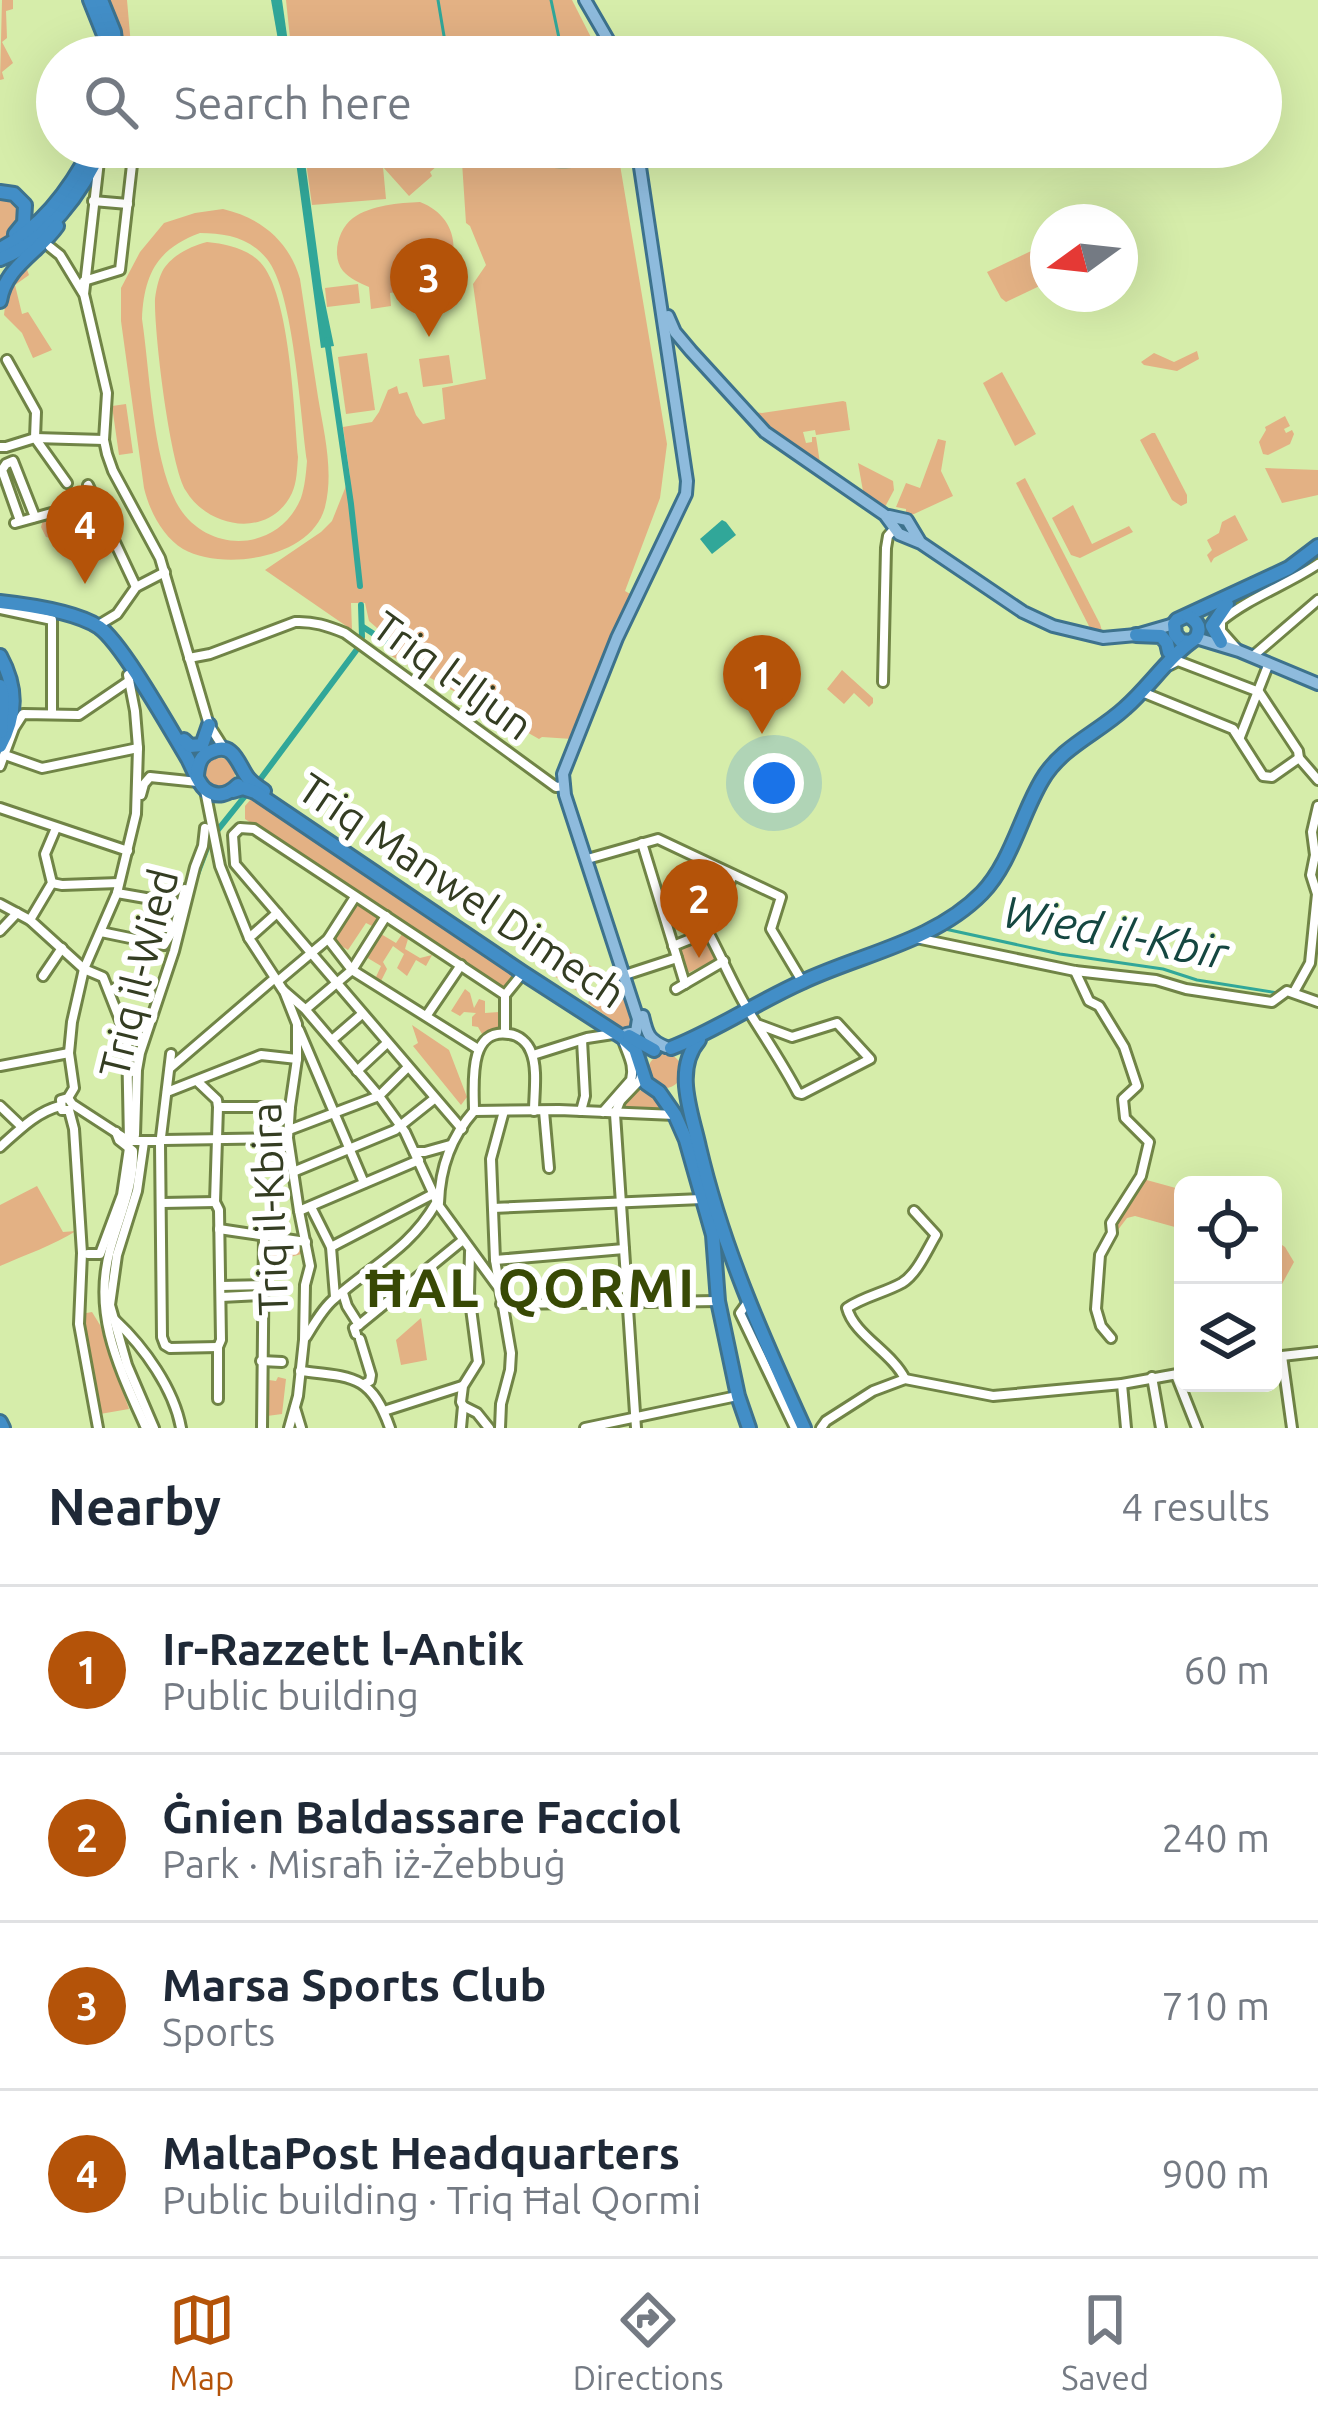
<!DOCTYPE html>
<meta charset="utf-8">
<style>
body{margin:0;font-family:Ubuntu,sans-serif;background:#f6f6f7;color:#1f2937}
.controls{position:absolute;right:36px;bottom:36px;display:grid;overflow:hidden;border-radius:18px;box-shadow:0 12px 48px #0002}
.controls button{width:108px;height:108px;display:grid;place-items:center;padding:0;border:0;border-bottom:3px solid #e0e1e3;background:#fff;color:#1f2937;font:60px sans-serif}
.compass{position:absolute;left:1030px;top:204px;width:108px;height:108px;border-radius:50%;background:#fff;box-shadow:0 12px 48px #0002;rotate:255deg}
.you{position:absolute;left:774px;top:783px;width:42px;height:42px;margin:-30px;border:9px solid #fff;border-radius:50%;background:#1a73e8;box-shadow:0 0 0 18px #1a73e833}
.badge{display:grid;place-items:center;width:78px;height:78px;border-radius:50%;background:#b45309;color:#fff;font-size:39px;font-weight:700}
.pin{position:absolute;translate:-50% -99px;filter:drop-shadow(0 3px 6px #0008)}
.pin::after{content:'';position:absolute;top:63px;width:42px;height:36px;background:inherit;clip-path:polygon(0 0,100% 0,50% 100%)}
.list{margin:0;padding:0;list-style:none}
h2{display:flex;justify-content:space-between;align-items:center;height:156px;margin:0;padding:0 48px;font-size:51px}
h2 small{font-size:39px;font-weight:400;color:#747a83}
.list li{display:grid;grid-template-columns:78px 1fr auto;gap:36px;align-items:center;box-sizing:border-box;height:168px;padding:0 48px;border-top:3px solid #e0e1e3}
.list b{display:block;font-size:45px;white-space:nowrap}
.list p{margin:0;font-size:39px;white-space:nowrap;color:#747a83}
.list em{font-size:39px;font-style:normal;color:#747a83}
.icon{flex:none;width:66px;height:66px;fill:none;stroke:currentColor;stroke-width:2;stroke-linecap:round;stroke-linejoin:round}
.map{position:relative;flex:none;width:1318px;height:1428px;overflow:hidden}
.search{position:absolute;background:#fff;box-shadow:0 12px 48px #0002;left:36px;right:36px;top:36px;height:132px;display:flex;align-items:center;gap:30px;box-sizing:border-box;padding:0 42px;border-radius:66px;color:#747a83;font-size:45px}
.sheet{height:828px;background:#fff}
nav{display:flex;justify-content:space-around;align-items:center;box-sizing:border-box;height:168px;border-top:3px solid #e0e1e3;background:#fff;font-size:33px;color:#747a83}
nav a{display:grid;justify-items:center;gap:6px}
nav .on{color:#b45309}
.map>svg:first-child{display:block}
.green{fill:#e3b184;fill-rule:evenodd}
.water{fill:#31a799}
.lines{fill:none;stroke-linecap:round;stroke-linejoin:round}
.stream{stroke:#31a799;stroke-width:3}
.canal{stroke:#31a799;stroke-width:6}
.minor-casing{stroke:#708446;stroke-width:14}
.major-casing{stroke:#3d728d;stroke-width:16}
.highway-casing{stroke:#3d728d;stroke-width:18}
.minor{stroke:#fff;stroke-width:8}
.major{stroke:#8ebbdd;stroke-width:10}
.highway{stroke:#428ec7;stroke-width:12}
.labels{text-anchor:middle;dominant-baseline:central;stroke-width:12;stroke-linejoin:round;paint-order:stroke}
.street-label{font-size:42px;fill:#343d22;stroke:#fff}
.water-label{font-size:45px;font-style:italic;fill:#154741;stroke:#fff}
.district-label{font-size:54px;font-weight:bold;letter-spacing:3px;fill:#384905;stroke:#fff}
</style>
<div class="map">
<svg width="1318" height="1428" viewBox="0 0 1318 1428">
<rect width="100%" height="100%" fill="#d6edaa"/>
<!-- green -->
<g class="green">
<polygon points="2,0 13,0 13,9 6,11 7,38 2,42 13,63 2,72 4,79 0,80"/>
<polygon points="109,0 127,0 132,57 125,57 125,49"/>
<polygon points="286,0 572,0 601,57 292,57"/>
<polygon points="304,147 375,147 378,159 393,147 459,147 430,172 432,176 409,196 383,167 386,199 312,205"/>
<polygon points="461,147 617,147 667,444 660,498 625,591 632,595 613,634 572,739 542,737 539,739 386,653 393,642 369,621 365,603 351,603 352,630 265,570 321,532 332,521 350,476 343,427 372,422 379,412 388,390 397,386 399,394 407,392 416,415 423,424 445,419 442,388 486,379 473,284 486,265 470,226 466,223"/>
<polygon points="0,197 18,200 22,220 13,233 0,245"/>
<path d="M420 202C457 216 464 256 438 285L390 293 391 306 371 309 369 287C360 283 350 279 343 271 331 256 338 229 353 218 371 205 399 203 420 202Z"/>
<path d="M223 209C261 218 289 241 300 279 306 319 312 358 318 397 324 433 334 471 325 507 312 558 224 572 183 549 163 537 149 510 144 488L121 321V288L140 252 164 223 195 213ZM200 233C226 233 250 238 267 259 294 293 300 414 307 461 306 473 305 486 301 498 278 554 204 555 176 502 152 455 150 372 142 319 144 274 157 249 200 233Z"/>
<path d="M207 242C226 244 246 248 260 262 290 293 294 412 298 457 297 469 297 482 292 493 270 539 209 529 186 491 170 466 154 332 155 299 156 291 158 280 162 272 170 256 191 246 207 242Z"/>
<polygon points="1048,243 1048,282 1006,302 1001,298 987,272"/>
<polygon points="25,264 29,275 15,285 22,314 28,312 52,350 33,358 22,333 4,315 5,306 2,305 4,295"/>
<polygon points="358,284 360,303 327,307 325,288"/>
<polygon points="1197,351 1199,359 1177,371 1144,365 1141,362 1154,353 1174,362"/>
<polygon points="367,353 375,410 346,414 338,357"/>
<polygon points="449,355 453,383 423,387 419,359"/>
<polygon points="1002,372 1036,434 1015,446 983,383"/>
<polygon points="843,401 846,402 850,430 816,435 815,430 803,432 806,443 812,442 812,437 816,437 820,463 769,428 754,412 762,413"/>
<polygon points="126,404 133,453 119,455 112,406"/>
<polygon points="1285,416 1290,426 1284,429 1286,433 1292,430 1294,434 1290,444 1268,455 1263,454 1259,442 1266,430 1265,427"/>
<polygon points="1152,433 1155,433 1187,495 1187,503 1181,506 1172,500 1140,440"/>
<polygon points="938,439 946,441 941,471 953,496 914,514 906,515 906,509 896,507 906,483 920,488"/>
<polygon points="858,463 893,481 894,490 885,507 863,491"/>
<polygon points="1265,468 1318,470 1318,495 1282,503"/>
<polygon points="1025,478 1100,624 1102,631 1091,630 1016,483"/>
<polygon points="1073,505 1092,544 1129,526 1133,532 1080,558 1071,555 1052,518"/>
<polygon points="85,514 89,531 98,541 59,540 46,537 41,527 43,520"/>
<polygon points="1235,515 1248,540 1214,558 1211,563 1207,555 1212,550 1207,540 1219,533 1222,522"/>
<polygon points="842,670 873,698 873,703 869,707 854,693 844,704 827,689"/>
<circle cx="220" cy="773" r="15"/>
<polygon points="251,799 516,972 505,989 245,819 245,806"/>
<polygon points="358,904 379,919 374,927 366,923 348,950 332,940"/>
<polygon points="381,934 396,943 402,934 408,939 405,949 420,958 432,955 426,966 416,960 407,976 397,968 404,954 393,946 383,962 387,969 381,981 376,977 381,966 366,957"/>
<polygon points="706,940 710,941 717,959 686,974 679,950"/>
<polygon points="564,948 594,968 579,992 548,972"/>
<polygon points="607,975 616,981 620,979 635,1022 634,1028 627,1031 588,1003"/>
<polygon points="465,989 470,993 474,1008 479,999 485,1001 485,1013 499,1012 499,1028 490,1029 482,1034 478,1027 472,1026 472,1017 476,1013 464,1012 460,1016 451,1011"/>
<polygon points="412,1025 449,1050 467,1097 461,1105 413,1046 418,1043"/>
<circle cx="665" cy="1071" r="17"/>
<polygon points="639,1090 657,1096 667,1110 617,1110 633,1092"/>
<polygon points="1143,1179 1183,1190 1183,1251 1182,1229 1135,1216 1127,1218 1114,1235 1112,1222"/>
<path d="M37 1186 63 1232 76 1231C54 1245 25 1255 0 1266V1205Z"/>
<polygon points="1273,1239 1285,1247 1294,1262 1282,1284 1273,1278"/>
<polygon points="266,1241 304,1247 305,1253 283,1259 280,1270 270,1266"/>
<polygon points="92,1312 100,1325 129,1409 100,1414 81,1314"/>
<polygon points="421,1318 427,1360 401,1365 396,1340"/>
<polygon points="266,1375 269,1375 269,1380 276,1381 278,1377 286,1379 282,1414 267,1416 269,1389 263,1388"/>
</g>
<!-- water -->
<g class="water">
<polygon points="271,0 282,0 290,57 281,57"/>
<polygon points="294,147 303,147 322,288 334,346 321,348"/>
<polygon points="722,520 726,522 736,535 712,554 700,539"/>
</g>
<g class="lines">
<!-- stream -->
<g class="stream">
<polyline points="438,0 444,36 454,57"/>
<polyline points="551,0 563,57"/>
<path d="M520 147C535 171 561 168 586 165"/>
<polyline points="945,929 1060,954 1163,969 1197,980 1278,993"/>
</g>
<!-- canal -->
<g class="canal">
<polyline points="327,340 351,504 360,586"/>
<polyline points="361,605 362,637"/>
<polyline points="363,627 391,645"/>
<polyline points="259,781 358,648"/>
<polyline points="217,831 245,796"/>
<polyline points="196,877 210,840"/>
</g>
<defs>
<g id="minor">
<polyline points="99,161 84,294 107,393 104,440 107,454 113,471 160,558 209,725 223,747"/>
<polyline points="93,201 128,204"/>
<polyline points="50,247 60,255 83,293"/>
<polyline points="84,281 120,270 133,156 142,147"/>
<polyline points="7,360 36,412 35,438 67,483"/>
<polyline points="0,447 6,447 35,438 104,440"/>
<polyline points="88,485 136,587"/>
<polyline points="19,518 2,470 6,464 13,461 35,517"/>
<polyline points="15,523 55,512 99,508"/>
<polyline points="0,609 52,620 52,713"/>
<polyline points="102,623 117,614 136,587 165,572"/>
<path d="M1237 649 1221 631V621C1250 597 1287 585 1318 564"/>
<polyline points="1253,656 1318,600"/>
<path d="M189 658 210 654 295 622C313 621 328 626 345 633L556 787 565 786"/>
<polyline points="1170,665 1178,661 1259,692 1298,751 1299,758 1318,780"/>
<polyline points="883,682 886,548 888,536 895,528"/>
<polyline points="1142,692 1233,729 1263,776 1272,777 1299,758"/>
<polyline points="1240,737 1269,663"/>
<polyline points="5,755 42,768 138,748"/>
<polyline points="0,766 14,728 23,714 79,715 129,681"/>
<polyline points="205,790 220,866 249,938 283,990 305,1009 379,1096 405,1132 439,1206 498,1287"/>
<polyline points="141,795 144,784 150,777 198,782"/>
<polyline points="0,808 128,851"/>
<polyline points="642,843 685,984"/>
<polyline points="591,858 658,839 781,897 771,929 802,981"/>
<path d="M733 875 708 932C722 958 733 985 748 1010 765 1038 783 1064 798 1093L802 1094 870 1059 837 1023 792 1037 757 1024"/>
<polyline points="52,883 62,885 119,883"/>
<polyline points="117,893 180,904"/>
<polyline points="0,904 30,920 84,969 103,977 127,1038 129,1141"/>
<polyline points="30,920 52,883 45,854 56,828"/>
<polyline points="0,931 17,913"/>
<polyline points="101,932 164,945 175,927 185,889"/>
<polyline points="249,938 277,913"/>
<polyline points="916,938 1075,971 1156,980 1186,989 1272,1002 1287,991 1318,1002"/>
<polyline points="328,939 352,970 478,1049"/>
<polyline points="673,946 708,932"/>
<polyline points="1075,971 1089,1001 1099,1006 1124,1047 1137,1086 1123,1099 1125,1118 1149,1142 1141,1176 1111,1223 1112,1233 1100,1255 1096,1309 1101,1326 1111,1338"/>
<polyline points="628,974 677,958"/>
<polyline points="43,976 62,948"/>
<polyline points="278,981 328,939 355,897"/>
<polyline points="676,989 724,961"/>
<polyline points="109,991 129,982 149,986"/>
<polyline points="284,991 297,1024 297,1059 290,1107 288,1138 299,1211 310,1266 305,1285 304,1340 298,1396 289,1428"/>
<polyline points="1294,992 1310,963 1317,894 1311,875 1315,855 1312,832 1318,806"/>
<polyline points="306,1009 352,970 386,916"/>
<polyline points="427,1015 461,965"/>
<polyline points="299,1030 364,1183"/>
<polyline points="505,1033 505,995 522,974"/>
<polyline points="332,1040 362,1014"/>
<polyline points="533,1055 587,1038 613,1034"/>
<polyline points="0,1066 69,1053"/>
<polyline points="170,1068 275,978"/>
<polyline points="357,1071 387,1043"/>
<polyline points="197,1081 217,1100 218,1107 215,1202 219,1210 221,1340 218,1347 218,1399"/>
<polyline points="167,1092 261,1055 297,1059"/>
<polyline points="68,1098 72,1104 129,1141 156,1141"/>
<polyline points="620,1101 615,1114 636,1428"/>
<polyline points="619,1102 640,1080 642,1072"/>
<polyline points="0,1106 22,1127"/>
<polyline points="218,1107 290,1107"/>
<polyline points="474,1111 559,1110 675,1115"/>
<path d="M474 1111C474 1086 467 1027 509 1034 519 1035 528 1043 531 1052 538 1068 534 1094 534 1111"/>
<polyline points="544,1111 549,1168"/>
<polyline points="581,1111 585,1096 582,1040"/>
<path d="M603 1112 631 1080C635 1066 628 1055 624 1043"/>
<polyline points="462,1129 235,864 233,835 240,828 254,829 505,995"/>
<polyline points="289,1130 379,1096 407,1068"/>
<path d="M116 1132 119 1140 133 1151C134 1186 119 1217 110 1250 92 1316 120 1369 146 1428"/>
<polyline points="135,1135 137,1070 140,1053 174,951 195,867 203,846 205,828"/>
<polyline points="161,1137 171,1054"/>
<polyline points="164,1140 288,1138"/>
<polyline points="144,1142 137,1191 117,1255 110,1305 127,1365 154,1428"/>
<polyline points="160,1144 162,1337 165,1345 170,1348 218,1347"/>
<path d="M0 1147C18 1131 36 1112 60 1106"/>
<polyline points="415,1152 425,1152 450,1145"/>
<polyline points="293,1172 395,1130 434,1099"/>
<polyline points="163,1203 215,1202"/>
<path d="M439 1203C440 1168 451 1137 474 1111"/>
<polyline points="311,1207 331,1247 335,1297"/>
<polyline points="493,1208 702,1199"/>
<polyline points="299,1211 419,1160"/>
<polyline points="219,1229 306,1242"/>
<polyline points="331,1247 433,1194"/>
<polyline points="470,1252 469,1293 478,1362 463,1386 461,1402 463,1406 477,1413 489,1428"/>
<polyline points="88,1254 100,1254 122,1195 129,1148"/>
<polyline points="495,1260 624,1249"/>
<polyline points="221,1286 265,1285"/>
<polyline points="343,1293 347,1306 359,1325 354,1328 356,1334"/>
<polyline points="221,1297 261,1295"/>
<polyline points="748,1302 740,1313 795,1428"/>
<polyline points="501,1304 718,1301"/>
<path d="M115 1320C144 1347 174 1389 181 1428"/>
<polyline points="359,1325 463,1240"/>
<path d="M306 1337C314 1324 323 1308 334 1299 372 1265 410 1249 436 1203"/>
<polyline points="360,1339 371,1375 370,1381 364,1384"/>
<polyline points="1282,1356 1292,1428"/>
<polyline points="1273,1357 1318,1352"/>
<polyline points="261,1361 282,1362"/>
<path d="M300 1371C352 1377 371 1374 390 1428"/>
<polyline points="1176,1375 1197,1428"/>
<polyline points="1152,1377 1161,1428"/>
<path d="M905 1379C892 1352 854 1335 847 1308 865 1296 884 1293 902 1283 917 1274 927 1250 936 1235L914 1211"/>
<polyline points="1122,1384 1126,1428"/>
<polyline points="295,1408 301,1428"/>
<polyline points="384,1411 462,1386"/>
<polyline points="98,1428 79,1324 82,1253 74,1129 69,1110 62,1110 61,1100 68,1098 74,1088 69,1053 72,1022 84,969 117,893 136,814 138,748 135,711 128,675 133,672"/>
<polyline points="262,1428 264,1236"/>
<polyline points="461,1428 463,1406"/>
<polyline points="500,1428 501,1404 510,1370 511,1353 495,1260 491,1159 504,1111"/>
<polyline points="585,1428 737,1396"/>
<polyline points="821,1428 826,1421 873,1391 905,1379 993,1396 1122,1384 1183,1373"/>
</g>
<g id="major">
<polyline points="585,0 618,57"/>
<polyline points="668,316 675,332 691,351 765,432 885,515 899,534 921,543 1023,612 1053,626 1103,638 1136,635 1174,624"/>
<polyline points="889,516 907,520 919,540"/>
<polyline points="1196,638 1239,651 1318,684"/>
<path d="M643 1016C647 1034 649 1040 666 1047"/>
<polyline points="626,1034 636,1032 638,1019 565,795 563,774 617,638 686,494 687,481 637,147"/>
</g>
<g id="highway">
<polyline points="90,0 104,35 108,57"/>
<polyline points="101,0 114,32 117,57"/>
<polyline points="0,192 14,194 25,205 24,223 15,234"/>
<path d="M0 249C42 228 71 188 92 147"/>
<path d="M0 259C46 242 83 192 102 147"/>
<path d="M0 301C5 267 39 252 57 226"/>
<path d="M0 602C27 605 76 612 99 627 122 643 170 729 187 757 193 767 197 782 205 789 217 799 229 794 238 785"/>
<polyline points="1136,635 1161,636 1167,643 1169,652"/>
<polyline points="1190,642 1181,641 1175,634 1174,624 1177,620 1289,568 1318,546"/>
<polyline points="1221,642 1212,626 1227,604"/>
<path d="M0 656C17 687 17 715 0 746"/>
<polyline points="0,686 3,698 1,732"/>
<polyline points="184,740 190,746 202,745 209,725"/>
<path d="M197 775C198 765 200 755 212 751 234 741 238 765 248 778 252 783 258 787 264 791"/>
<polyline points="233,791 243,788 255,792 523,973 622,1037 635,1049 646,1083 659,1092 675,1115 686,1140 713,1235 718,1301 738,1396 749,1428"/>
<polyline points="629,1036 654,1050"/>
<path d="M699 1040C673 1070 692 1114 699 1147 722 1246 762 1336 804 1428"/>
<path d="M671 1048C717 1030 757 1002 802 982 861 954 934 942 982 893 1011 863 1021 815 1042 780 1061 747 1098 733 1125 708 1150 686 1168 657 1196 638 1202 627 1197 621 1188 616"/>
<polyline points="0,1422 3,1428"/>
</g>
</defs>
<!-- minor casing -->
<use href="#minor" class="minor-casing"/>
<!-- major casing -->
<use href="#major" class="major-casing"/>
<!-- highway casing -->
<use href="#highway" class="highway-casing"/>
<!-- minor -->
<use href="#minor" class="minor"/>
<!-- major -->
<use href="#major" class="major"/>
<!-- highway -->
<use href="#highway" class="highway"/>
</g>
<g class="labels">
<!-- street labels -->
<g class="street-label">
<text transform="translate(453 675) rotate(36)">Triq l-Iljun</text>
<text transform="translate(462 890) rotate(34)">Triq Manwel Dimech</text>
<text transform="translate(138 973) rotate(-76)">Triq il-Wied</text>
<text transform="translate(269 1209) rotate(-92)">Triq il-Kbira</text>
</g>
<!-- water labels -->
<g class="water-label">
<text transform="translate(1116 932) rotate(11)">Wied il-Kbir</text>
</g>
<!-- district labels -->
<g class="district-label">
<text x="531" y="1287">ĦAL QORMI</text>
</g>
</g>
</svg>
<div class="controls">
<button><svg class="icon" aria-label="locate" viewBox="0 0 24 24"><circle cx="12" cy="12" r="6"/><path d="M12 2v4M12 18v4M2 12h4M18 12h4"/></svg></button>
<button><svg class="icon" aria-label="layers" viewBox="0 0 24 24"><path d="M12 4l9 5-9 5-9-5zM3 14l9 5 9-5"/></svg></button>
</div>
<svg class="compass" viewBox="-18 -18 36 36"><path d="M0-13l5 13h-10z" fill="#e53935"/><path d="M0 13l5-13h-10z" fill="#747a83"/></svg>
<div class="you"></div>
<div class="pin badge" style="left:762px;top:734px">1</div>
<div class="pin badge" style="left:699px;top:958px">2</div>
<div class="pin badge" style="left:429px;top:337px">3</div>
<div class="pin badge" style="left:85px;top:584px">4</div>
<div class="search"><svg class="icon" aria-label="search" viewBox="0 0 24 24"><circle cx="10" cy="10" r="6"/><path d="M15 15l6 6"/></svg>Search here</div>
</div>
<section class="sheet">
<h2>Nearby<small>4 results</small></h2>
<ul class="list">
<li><span class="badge">1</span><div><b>Ir-Razzett l-Antik</b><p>Public building</p></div><em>60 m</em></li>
<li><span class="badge">2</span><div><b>Ġnien Baldassare Facciol</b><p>Park · Misraħ iż-Żebbuġ</p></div><em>240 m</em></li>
<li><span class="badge">3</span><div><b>Marsa Sports Club</b><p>Sports</p></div><em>710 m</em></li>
<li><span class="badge">4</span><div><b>MaltaPost Headquarters</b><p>Public building · Triq Ħal Qormi</p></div><em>900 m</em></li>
</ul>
</section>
<nav>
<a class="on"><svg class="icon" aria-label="map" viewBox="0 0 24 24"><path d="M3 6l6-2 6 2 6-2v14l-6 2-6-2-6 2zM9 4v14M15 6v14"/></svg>Map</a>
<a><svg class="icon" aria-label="directions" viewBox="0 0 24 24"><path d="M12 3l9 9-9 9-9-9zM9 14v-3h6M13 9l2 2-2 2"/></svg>Directions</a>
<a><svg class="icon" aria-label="saved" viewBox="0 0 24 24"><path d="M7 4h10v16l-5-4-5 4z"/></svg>Saved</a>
</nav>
